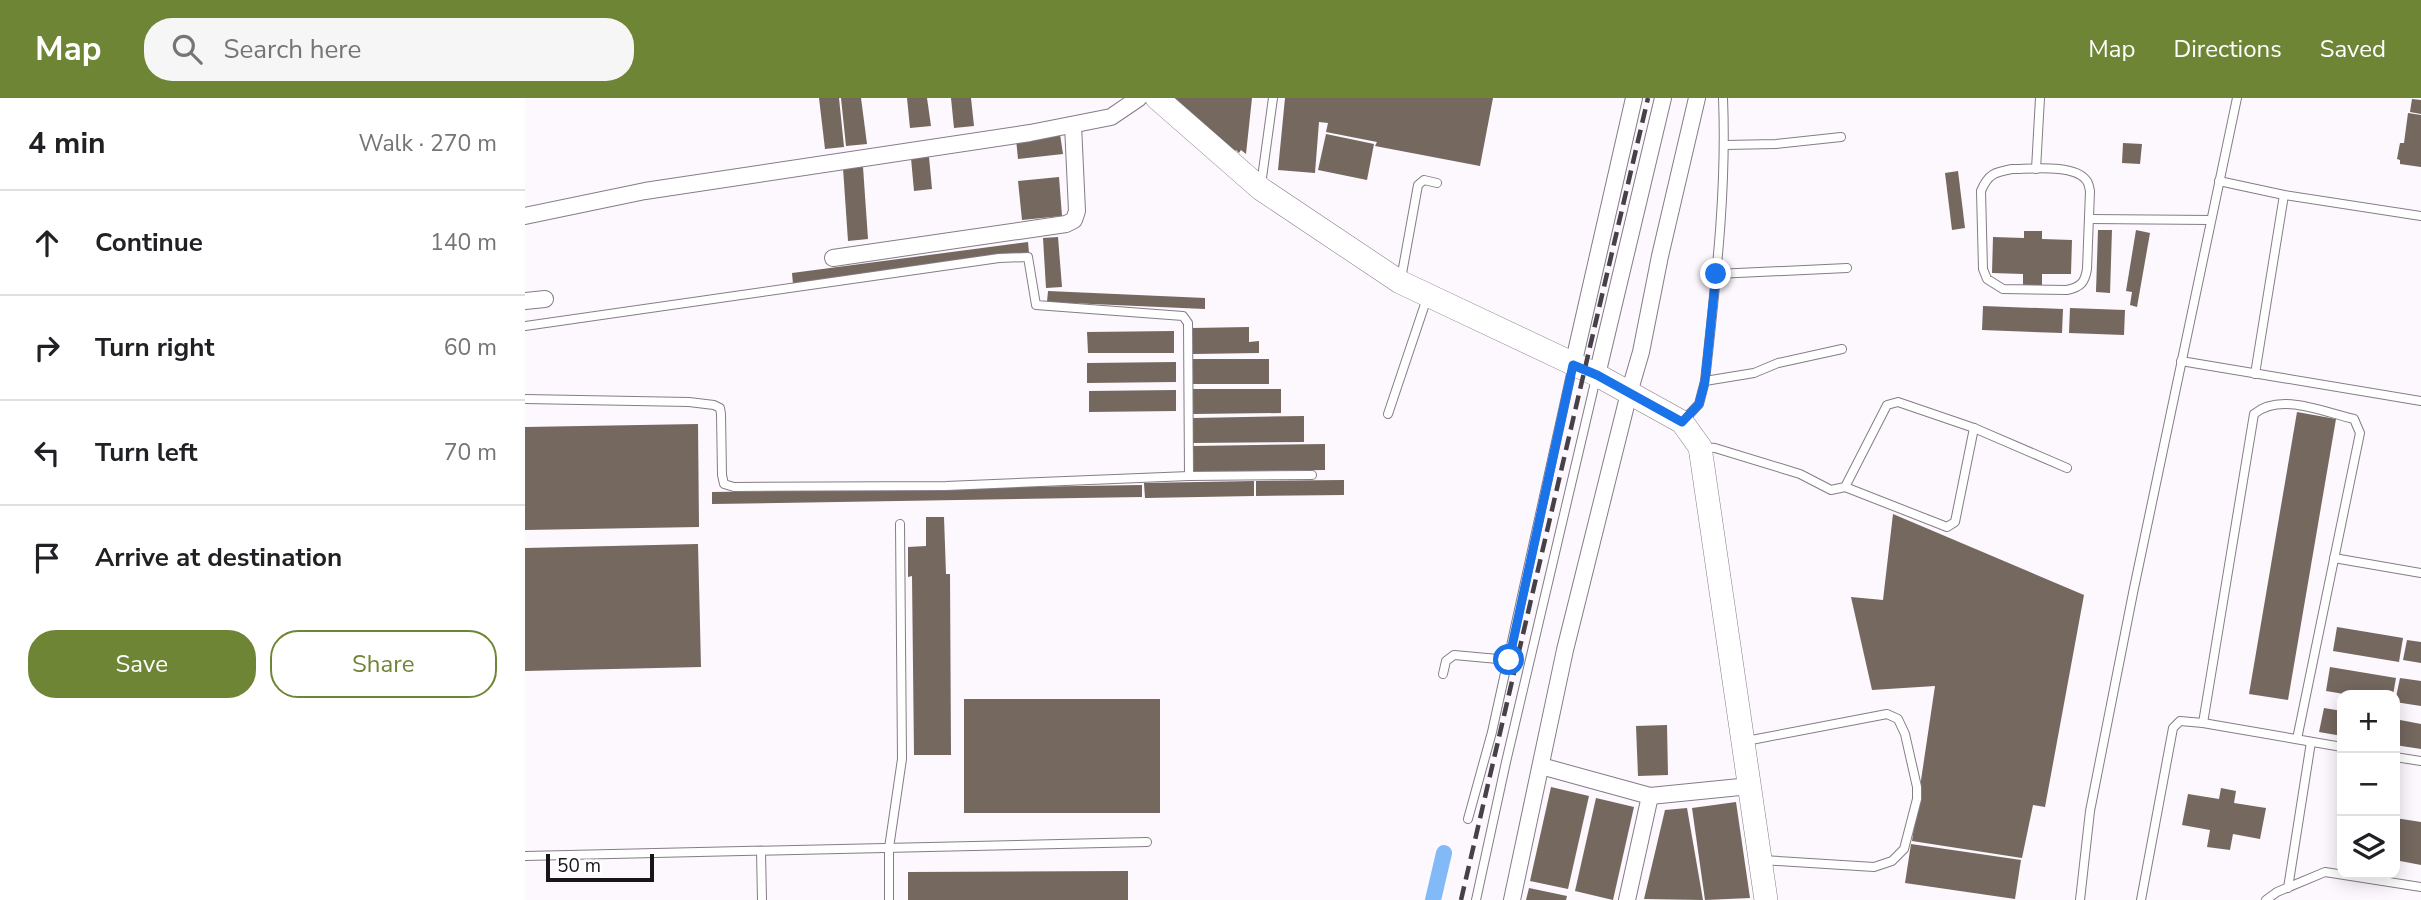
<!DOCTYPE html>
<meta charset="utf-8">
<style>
body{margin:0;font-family:"Nunito Sans",sans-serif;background:#f6f6f6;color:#202124}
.controls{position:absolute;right:21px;bottom:21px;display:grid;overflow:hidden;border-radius:14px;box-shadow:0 4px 18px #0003}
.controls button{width:63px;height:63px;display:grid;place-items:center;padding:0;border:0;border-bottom:2px solid #e0e0e0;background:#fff;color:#202124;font:35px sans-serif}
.scale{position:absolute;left:21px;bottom:18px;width:108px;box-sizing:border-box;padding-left:7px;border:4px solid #181419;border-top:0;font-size:19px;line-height:24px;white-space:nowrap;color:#181419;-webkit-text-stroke:5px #fff;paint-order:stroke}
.stop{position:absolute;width:21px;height:21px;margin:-16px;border:5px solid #1a73e8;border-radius:50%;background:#fff}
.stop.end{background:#1a73e8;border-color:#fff;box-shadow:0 2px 7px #0008}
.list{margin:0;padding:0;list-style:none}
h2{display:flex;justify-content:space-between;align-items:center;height:91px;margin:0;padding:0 28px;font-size:30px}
h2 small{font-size:23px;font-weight:400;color:#757577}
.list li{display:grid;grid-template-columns:46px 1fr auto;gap:21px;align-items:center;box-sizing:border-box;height:105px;padding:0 28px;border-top:2px solid #e0e0e0}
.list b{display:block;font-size:26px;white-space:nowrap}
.list em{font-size:23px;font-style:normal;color:#757577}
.actions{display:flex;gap:14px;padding:21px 28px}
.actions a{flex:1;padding:16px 0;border:2px solid #6f8536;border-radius:28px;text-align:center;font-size:24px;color:#6f8536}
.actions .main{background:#6f8536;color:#fff}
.icon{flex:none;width:38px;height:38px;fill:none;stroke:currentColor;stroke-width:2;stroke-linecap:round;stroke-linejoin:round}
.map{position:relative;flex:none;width:1896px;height:802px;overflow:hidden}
header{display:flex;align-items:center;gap:42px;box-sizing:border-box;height:98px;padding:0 35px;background:#6f8536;color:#fff}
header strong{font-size:33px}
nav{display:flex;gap:38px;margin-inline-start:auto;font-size:24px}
.search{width:490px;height:63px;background:#f6f6f6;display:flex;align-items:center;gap:18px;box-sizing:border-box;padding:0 24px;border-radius:28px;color:#757577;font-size:26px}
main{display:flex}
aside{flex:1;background:#fff}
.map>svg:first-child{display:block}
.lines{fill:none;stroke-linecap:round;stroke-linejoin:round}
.canal{stroke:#82baf8;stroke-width:16}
.building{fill:#74685f}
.lane-casing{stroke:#857c87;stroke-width:10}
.street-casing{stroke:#857c87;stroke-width:18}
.secondary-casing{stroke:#857c87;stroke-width:24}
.lane{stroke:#fff;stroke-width:8}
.street{stroke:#fff;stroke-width:16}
.secondary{stroke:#fff;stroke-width:23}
.rail{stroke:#454146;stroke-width:4.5;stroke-dasharray:14 7;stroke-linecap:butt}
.route{stroke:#1a73e8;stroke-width:9}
</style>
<header>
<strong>Map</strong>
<div class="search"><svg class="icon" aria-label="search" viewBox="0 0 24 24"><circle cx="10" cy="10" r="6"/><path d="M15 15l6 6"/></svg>Search here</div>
<nav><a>Map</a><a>Directions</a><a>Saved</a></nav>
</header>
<main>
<aside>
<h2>4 min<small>Walk · 270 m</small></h2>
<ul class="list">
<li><svg class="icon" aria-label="ahead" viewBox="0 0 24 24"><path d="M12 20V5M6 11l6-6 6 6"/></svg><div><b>Continue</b></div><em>140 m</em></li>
<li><svg class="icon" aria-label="right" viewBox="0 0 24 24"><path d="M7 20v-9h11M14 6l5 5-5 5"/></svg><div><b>Turn right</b></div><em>60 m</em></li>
<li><svg class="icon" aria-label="left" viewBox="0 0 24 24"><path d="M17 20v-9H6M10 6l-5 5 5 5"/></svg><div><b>Turn left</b></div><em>70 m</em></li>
<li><svg class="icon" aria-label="arrive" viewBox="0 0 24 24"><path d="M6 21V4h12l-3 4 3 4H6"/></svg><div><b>Arrive at destination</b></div></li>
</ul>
<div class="actions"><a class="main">Save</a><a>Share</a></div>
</aside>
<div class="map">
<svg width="1896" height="802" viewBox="0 0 1896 802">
<rect width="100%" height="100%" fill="#fdf7fe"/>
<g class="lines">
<!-- canal -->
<polyline class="canal" points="908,802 919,755"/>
</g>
<!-- building -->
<g class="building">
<polygon points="294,0 314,0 319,49 300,51"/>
<polygon points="316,0 336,0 342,46 321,48"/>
<polygon points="382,0 402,0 406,28 385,30"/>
<polygon points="426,0 446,0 449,28 429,30"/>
<polygon points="647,0 727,0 721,56 716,52 714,55 711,52 709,54"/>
<polygon points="760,0 968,0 955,68 850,48 852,44 801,34 803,25 794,24 790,75 753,72"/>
<polygon points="1887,1 1896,2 1896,16 1885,14"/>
<polygon points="1883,15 1896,17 1896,69 1875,66 1875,62 1872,61 1875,45 1879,45"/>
<polygon points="535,36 538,56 493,61 491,41"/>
<polygon points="801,36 849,46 842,82 793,72"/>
<polygon points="1598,45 1617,46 1615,66 1597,65"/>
<polygon points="404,59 407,91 389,93 386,60"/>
<polygon points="338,69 343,141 323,143 318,70"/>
<polygon points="1433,73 1440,130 1427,132 1420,75"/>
<polygon points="534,79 537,118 497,122 493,83"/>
<polygon points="1573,132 1587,132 1585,195 1571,194"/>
<polygon points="1611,132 1625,135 1612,209 1605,207 1607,194 1601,193"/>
<polygon points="1499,133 1517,133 1517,141 1547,142 1546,176 1517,176 1517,188 1498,188 1498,176 1467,175 1468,139 1499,140"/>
<polygon points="533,139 537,189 521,190 518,140"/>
<polygon points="503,144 504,155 268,186 267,175"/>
<polygon points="523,193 680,200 680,211 522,204"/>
<polygon points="1458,208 1538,211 1537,235 1457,232"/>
<polygon points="1545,210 1600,212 1599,237 1544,235"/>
<polygon points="724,229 724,244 734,243 734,255 668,256 667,230"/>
<polygon points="649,233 649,255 563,255 562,234"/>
<rect x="668" y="261" width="76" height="25"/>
<polygon points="651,264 651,284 562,285 562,265"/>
<polygon points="668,291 756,291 756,315 668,316"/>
<polygon points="651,292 651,313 564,314 564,293"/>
<polygon points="1772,314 1811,321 1763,602 1724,596"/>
<polygon points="779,318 779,344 668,345 668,320"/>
<polygon points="173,326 174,429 0,432 0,329"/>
<polygon points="800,346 800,372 669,374 668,348"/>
<polygon points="819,382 819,397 731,398 731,383"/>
<polygon points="729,383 729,398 620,400 619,385"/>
<polygon points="617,387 617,399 187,406 187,394"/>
<polygon points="1368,416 1559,497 1520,709 1508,707 1497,760 1387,743 1410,588 1347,592 1326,499 1358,502"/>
<polygon points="401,419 419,419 421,476 425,476 426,657 389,657 387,478 383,479 383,449 401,448"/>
<polygon points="173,446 176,569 0,573 0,450"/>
<polygon points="1812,529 1878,540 1874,564 1808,553"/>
<polygon points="1882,542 1896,544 1896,565 1878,562"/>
<polygon points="1805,569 1871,580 1868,597 1825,597 1801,593"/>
<polygon points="1875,580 1896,583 1896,608 1870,604"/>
<rect x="439" y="601" width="196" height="114"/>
<polygon points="1799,610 1817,613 1817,638 1794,634"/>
<polygon points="1870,621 1896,626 1896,651 1870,647"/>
<polygon points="1142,627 1143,677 1113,678 1111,628"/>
<polygon points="1026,689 1064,698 1043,791 1005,783"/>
<polygon points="1696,690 1711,693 1709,705 1741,710 1735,741 1708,736 1705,752 1682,749 1685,732 1657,727 1663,696 1694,701"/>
<polygon points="1071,700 1109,709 1088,802 1050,793"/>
<polygon points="1211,704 1225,800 1180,802 1167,710"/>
<polygon points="1162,710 1178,802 1119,801 1140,712"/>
<polygon points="1870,720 1896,724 1896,767 1870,762"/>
<polygon points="1386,746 1496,762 1490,801 1380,785"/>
<polygon points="603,773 603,802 383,802 383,774"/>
<polygon points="1004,790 1042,798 1041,802 1001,802"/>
</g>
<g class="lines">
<defs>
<g id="lane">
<polyline points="1200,47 1251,46 1316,39"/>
<path d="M1487 71C1505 71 1549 66 1561 82 1564 85 1564 89 1565 93L1562 171C1560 184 1556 189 1542 192L1478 191 1462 181 1458 171 1456 93C1463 76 1470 74 1487 71Z"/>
<polyline points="1511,71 1515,0"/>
<polyline points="1694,83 1759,97 1896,118"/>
<polyline points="736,87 748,0"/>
<polyline points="1565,121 1686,122"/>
<polyline points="1191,176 1322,170"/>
<polyline points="876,181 893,87 899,82 912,85"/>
<polyline points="0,228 474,160 503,159 511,207 658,218 663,225 664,378 787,377"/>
<polyline points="1656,263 1896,303"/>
<polyline points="1730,276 1759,97"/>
<polyline points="1180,283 1229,275 1253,265 1317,251"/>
<polyline points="0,301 164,304 189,307 195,310 196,316 197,377 199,386 209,389 421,388 664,378"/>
<polyline points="863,316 902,200"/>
<path d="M1159 322 1174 306 1180 283C1190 189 1202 95 1198 0"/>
<polyline points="1178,349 1190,350 1275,376 1306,392 1320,389 1362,307 1373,304 1449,330 1542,370"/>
<polyline points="1320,389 1422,429 1430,424 1449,330"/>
<polyline points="1809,460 1896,475"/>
<polyline points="918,576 921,563 929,557 984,562"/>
<path d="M1678 625 1729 316C1755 294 1798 314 1829 321L1835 335 1772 641"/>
<polyline points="1221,643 1362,616 1373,621 1380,636 1392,689 1392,701 1379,751 1367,763 1349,769 1237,762"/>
<polyline points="1870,659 1896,663"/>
<polyline points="943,721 967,634 1048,267"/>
<polyline points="236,753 237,802"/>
<polyline points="0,758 622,744"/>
<polyline points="1763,790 1786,644"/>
<polyline points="364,802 364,750 377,661 375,426"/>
<polyline points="951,802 981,664 1071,280"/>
<polyline points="1555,802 1565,713 1608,495 1712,0"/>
<polyline points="1616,802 1648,630 1655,623 1678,625 1817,649"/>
<polyline points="1741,802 1752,794 1800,774 1896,789"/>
</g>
<g id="street">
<polyline points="0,118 120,93 505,35 586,19 614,0"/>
<polyline points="308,160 541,126 549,122 552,113 548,27"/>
<polyline points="0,203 20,201"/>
<polyline points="1048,267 1109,0"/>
<polyline points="1072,277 1138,0"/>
<polyline points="1016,668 1125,698 1225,688"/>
<polyline points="987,802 1040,552 1104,295 1116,254 1135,158 1172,0"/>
<polyline points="1102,802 1125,698"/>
</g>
<polyline id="secondary" points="632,0 736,91 875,184 1072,277 1157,324 1175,349 1241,802"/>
</defs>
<!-- lane casing -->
<use href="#lane" class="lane-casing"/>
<!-- street casing -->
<use href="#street" class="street-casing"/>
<!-- secondary casing -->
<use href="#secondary" class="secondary-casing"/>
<!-- lane -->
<use href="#lane" class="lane"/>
<!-- street -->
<use href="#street" class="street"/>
<!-- secondary -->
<use href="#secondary" class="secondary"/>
<!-- rail -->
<polyline class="rail" points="936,802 1123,0"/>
</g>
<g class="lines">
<!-- route -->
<polyline class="route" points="984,562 1048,267 1072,277 1157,324 1174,306 1180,283 1191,176"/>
</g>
</svg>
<div class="controls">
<button>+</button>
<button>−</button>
<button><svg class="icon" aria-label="layers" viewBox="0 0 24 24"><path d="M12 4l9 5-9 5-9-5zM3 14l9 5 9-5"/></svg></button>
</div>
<div class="scale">50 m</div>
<div class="stop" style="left:984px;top:562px"></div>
<div class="stop end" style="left:1191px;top:176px"></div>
</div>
</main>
